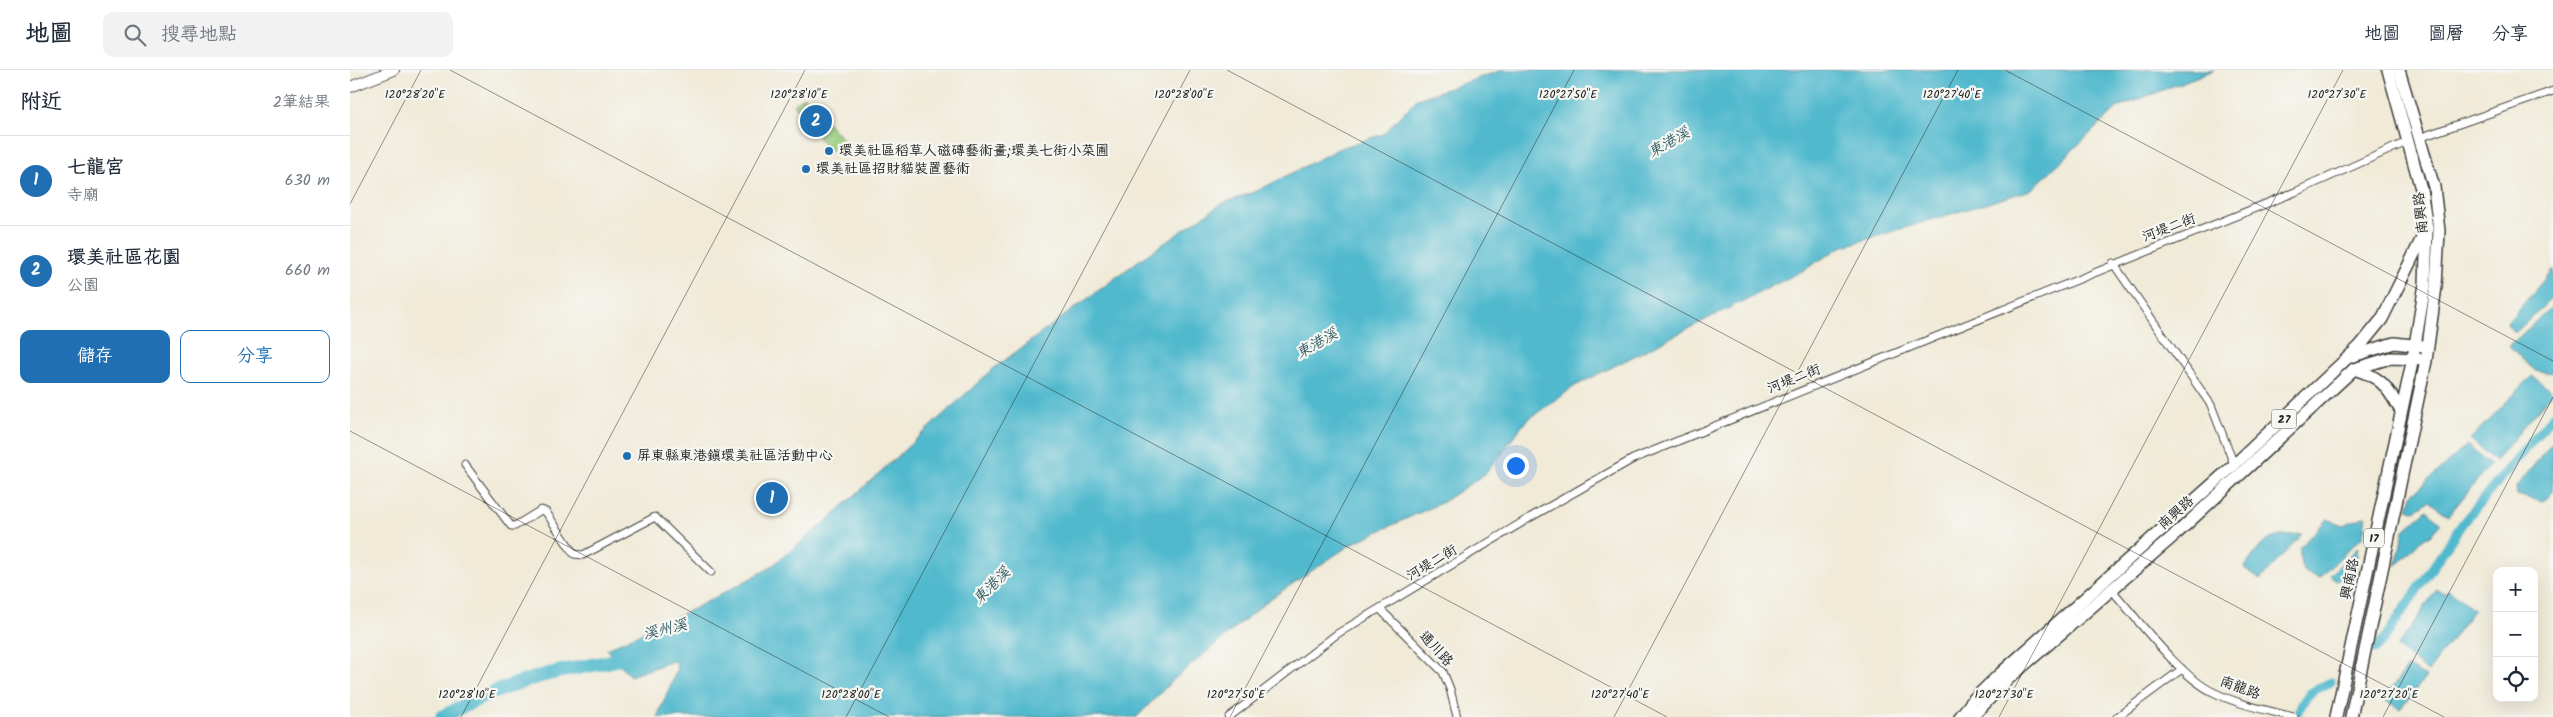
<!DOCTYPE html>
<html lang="zh-TW">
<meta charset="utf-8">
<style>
body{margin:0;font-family:Kalam,"LXGW WenKai TC",sans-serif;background:#f2f2f3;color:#1f2937}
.controls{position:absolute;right:15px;bottom:15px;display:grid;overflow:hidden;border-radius:10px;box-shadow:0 5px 20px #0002}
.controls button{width:45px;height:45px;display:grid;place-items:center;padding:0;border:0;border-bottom:1px solid #e0e1e3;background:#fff;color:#1f2937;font:25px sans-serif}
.you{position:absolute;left:1165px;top:395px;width:18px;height:18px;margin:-12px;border:4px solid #fff;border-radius:50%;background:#1a73e8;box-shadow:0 0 0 8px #1a73e833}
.badge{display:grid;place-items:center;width:32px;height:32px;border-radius:50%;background:#1f6fb2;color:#fff;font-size:16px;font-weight:700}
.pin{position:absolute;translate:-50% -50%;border:2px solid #fff;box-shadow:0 1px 5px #0006}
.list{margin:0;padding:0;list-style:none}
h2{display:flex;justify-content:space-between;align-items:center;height:65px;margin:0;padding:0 20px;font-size:21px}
h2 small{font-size:16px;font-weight:400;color:#747a83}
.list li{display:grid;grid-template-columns:32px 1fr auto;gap:15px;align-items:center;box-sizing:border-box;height:90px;padding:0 20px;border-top:1px solid #e0e1e3}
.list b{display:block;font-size:19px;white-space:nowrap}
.list p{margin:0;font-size:16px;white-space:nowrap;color:#747a83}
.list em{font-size:16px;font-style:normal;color:#747a83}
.actions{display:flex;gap:10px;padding:15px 20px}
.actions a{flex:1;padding:11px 0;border:1px solid #1f6fb2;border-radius:10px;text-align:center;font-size:18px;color:#1f6fb2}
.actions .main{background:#1f6fb2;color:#fff}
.icon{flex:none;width:28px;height:28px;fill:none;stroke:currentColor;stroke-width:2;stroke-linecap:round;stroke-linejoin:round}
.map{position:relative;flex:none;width:2203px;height:647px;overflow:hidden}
header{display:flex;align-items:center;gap:30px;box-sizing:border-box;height:70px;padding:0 25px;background:#fff;border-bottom:1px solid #e0e1e3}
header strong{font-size:24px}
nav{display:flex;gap:28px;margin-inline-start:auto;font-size:18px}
.search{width:350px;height:45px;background:#f2f2f3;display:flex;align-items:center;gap:12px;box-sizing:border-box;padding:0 18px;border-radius:10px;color:#747a83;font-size:19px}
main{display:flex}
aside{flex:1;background:#fff}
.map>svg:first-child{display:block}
.green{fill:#98cd7f;stroke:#5a744e}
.water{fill:#51b9ce;stroke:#366a75}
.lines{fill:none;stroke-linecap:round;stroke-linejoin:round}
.canal{stroke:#51b9ce;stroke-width:9}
.river{stroke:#51b9ce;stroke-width:14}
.street-casing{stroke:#3c3b38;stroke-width:9}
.secondary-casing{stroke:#3c3b38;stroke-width:12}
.primary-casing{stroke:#3c3b38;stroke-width:14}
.street{stroke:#fff;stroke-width:7}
.secondary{stroke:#fff;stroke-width:10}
.primary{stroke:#fff;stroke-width:11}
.ticks{fill:none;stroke:#1c1c1c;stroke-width:1;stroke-opacity:0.45}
.poi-dot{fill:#1f6fb2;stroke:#f6f6f2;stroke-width:2}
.labels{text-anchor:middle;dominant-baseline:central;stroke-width:4.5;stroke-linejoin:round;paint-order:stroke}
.shield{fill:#f6f6f2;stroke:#5d5d5c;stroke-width:1}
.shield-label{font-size:12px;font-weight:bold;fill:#1c1c1c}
.poi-label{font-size:14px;fill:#1c1c1c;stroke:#f6f6f2;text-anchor:start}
.street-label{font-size:14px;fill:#1c1c1c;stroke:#f6f6f2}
.water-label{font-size:15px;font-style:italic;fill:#315b63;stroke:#f6f6f2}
.ticks-label{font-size:12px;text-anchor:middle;fill:#1c1c1c;stroke:#f6f6f2;stroke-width:4.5;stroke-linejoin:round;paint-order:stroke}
</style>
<header>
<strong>地圖</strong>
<div class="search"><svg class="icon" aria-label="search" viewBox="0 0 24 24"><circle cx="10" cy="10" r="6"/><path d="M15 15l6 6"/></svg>搜尋地點</div>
<nav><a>地圖</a><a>圖層</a><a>分享</a></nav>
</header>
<main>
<aside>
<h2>附近<small>2筆結果</small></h2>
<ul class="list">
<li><span class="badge">1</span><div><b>七龍宮</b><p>寺廟</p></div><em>630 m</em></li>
<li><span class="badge">2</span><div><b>環美社區花園</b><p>公園</p></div><em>660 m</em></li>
</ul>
<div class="actions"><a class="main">儲存</a><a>分享</a></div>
</aside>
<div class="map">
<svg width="2203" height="647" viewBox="0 0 2203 647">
<rect width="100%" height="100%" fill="#f6f6f2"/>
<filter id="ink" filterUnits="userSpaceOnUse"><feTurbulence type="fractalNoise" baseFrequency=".02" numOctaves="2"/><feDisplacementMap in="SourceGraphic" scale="10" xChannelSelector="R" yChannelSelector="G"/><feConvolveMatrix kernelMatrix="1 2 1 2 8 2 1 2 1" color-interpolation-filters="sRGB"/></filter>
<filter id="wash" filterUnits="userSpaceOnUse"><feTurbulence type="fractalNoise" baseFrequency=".0096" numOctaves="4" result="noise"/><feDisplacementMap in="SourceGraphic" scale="20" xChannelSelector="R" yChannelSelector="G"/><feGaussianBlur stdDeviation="1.12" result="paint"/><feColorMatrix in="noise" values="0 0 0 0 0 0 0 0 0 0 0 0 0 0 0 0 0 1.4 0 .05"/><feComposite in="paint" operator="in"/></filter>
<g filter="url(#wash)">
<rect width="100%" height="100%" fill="#f0ead7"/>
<!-- green -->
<polygon class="green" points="454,26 492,69 494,71 479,81 444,34"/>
<!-- water -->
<g class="water">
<polygon points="1152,0 1864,0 1767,38 1681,120 1491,177 1454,200 1225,316 1176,351 1136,403 1093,432 1003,473 917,531 822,611 787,647 307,647 327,600 326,590 280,606 256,579 347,537 418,499 471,456 643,299 788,191 871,134 909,120 988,79 1033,64 1067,29"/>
<polygon points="2203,199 2203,227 2165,263 2157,253"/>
<polygon points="2203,236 2203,302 2202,303 2184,300 2159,276"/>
<polygon points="2182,306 2203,322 2145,391 2120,369"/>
<polygon points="2203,372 2203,422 2193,432 2167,425 2166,417"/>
<polygon points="2117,375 2140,395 2098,446 2080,431 2064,441 2058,439 2062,425"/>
<polygon points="2077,440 2091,453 2080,466 2071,470 2046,496 2054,460"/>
<path d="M2016 446 2013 466 1969 508C1951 502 1949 496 1950 477L1977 449 1993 455Z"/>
<path d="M1952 464 1910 510 1894 498C1915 470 1914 466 1952 464Z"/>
<polygon points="2008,477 2005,500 1987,511 1980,505"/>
<polygon points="2087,519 2094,524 2098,520 2124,539 2078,602 2047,577"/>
<polygon points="2058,597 2076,607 2050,639 2036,631 2039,628 2036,625"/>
</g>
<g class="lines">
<!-- canal -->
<g class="canal">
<polyline points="2024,579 2034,569 2112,454 2203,346"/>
<polyline points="2001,597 2005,593"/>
<path d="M1949 642C1955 623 1964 620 1981 612"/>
</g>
<!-- river -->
<path class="river" d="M92 647C129 627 170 610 211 601 235 596 259 593 283 585"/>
</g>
</g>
<g filter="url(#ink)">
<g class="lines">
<defs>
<g id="street">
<polyline points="2069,68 2203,21"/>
<polyline points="1763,193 1861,335 1885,397"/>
<polyline points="115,395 161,456 165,456 191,440 196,442 224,484 233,485 305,447 361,502"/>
<path d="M1760 518C1787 548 1828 605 1863 622 1889 635 1917 640 1944 647"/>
<polyline points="1030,539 1093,602 1100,619 1107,647"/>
<polyline points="879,647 987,564 1181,447 1283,389 1945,122 2059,71"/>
<polyline points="1767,647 1832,599"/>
</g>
<polyline id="secondary" points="0,17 44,0"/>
<g id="primary">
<polyline points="2003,286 2044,273 2072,276"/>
<path d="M2004 299C2033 308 2036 316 2051 341"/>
<polyline points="1610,647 1624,629 1651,603 1884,395 2010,276 2032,249 2077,158"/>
<polyline points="1622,647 1658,609 1827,463 2004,299 2040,288 2068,289"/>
<polyline points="1986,647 2063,288 2075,214 2077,158 2071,119 2038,0"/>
<polyline points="2001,647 2076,291 2086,216 2089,161 2084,117 2049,0"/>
</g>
</defs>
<!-- street casing -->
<use href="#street" class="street-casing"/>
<!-- secondary casing -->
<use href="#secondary" class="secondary-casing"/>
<!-- primary casing -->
<use href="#primary" class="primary-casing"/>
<!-- street -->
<use href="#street" class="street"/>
<!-- secondary -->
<use href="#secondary" class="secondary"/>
<!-- primary -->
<use href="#primary" class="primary"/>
</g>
</g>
<!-- ticks -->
<path class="ticks" d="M100 0 1317 647M877 0 2094 647M1655 0 2203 291M0 134 71 0M0 361 539 647M111 647 455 0M496 647 840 0M880 647 1224 0M1264 647 1608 0M1649 647 1993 0M2033 647 2203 327"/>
<!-- markers -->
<g class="poi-dot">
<circle cx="479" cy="81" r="5"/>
<circle cx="456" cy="99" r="5"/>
<circle cx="277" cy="386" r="5"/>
</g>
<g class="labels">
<!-- shield labels -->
<g class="shield">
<rect x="1921.5" y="339.5" width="25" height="19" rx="4"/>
<rect x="2014" y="458.5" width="20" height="19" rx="4"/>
</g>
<g class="shield-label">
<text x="1934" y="349">27</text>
<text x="2024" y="468">17</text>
</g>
<!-- poi labels -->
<g class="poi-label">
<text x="489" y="81">環美社區稻草人磁磚藝術畫;環美七街小菜圃</text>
<text x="466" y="99">環美社區招財貓裝置藝術</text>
<text x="287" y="386">屏東縣東港鎮環美社區活動中心</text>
</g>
<!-- street labels -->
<g class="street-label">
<text transform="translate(2071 143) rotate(-96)">南興路</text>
<text transform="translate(1819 158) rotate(-21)">河堤二街</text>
<text transform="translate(1444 309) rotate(-22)">河堤二街</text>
<text transform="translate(1826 443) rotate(-42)">南興路</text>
<text transform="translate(1082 493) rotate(-31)">河堤二街</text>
<text transform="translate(2000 509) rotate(-78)">興南路</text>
<text transform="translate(1086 579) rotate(47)">通川路</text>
<text transform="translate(1890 618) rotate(20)">南龍路</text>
</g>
<!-- water labels -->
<g class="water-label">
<text transform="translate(1319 73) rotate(-30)">東港溪</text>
<text transform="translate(967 274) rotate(-30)">東港溪</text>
<text transform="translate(642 516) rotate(-45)">東港溪</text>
<text transform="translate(315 560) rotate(-14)">溪州溪</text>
</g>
</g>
<g class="ticks-label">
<text x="65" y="28">120°28'20"E</text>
<text x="449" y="28">120°28'10"E</text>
<text x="834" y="28">120°28'00"E</text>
<text x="1218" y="28">120°27'50"E</text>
<text x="1602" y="28">120°27'40"E</text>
<text x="1987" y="28">120°27'30"E</text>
<text x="117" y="628">120°28'10"E</text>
<text x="501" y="628">120°28'00"E</text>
<text x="886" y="628">120°27'50"E</text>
<text x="1270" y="628">120°27'40"E</text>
<text x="1654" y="628">120°27'30"E</text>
<text x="2039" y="628">120°27'20"E</text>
</g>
</svg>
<div class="controls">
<button>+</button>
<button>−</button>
<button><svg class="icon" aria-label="locate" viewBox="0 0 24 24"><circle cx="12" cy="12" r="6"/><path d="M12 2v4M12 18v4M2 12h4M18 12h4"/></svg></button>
</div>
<div class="you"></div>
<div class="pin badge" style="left:422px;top:428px">1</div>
<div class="pin badge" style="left:466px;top:51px">2</div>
</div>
</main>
